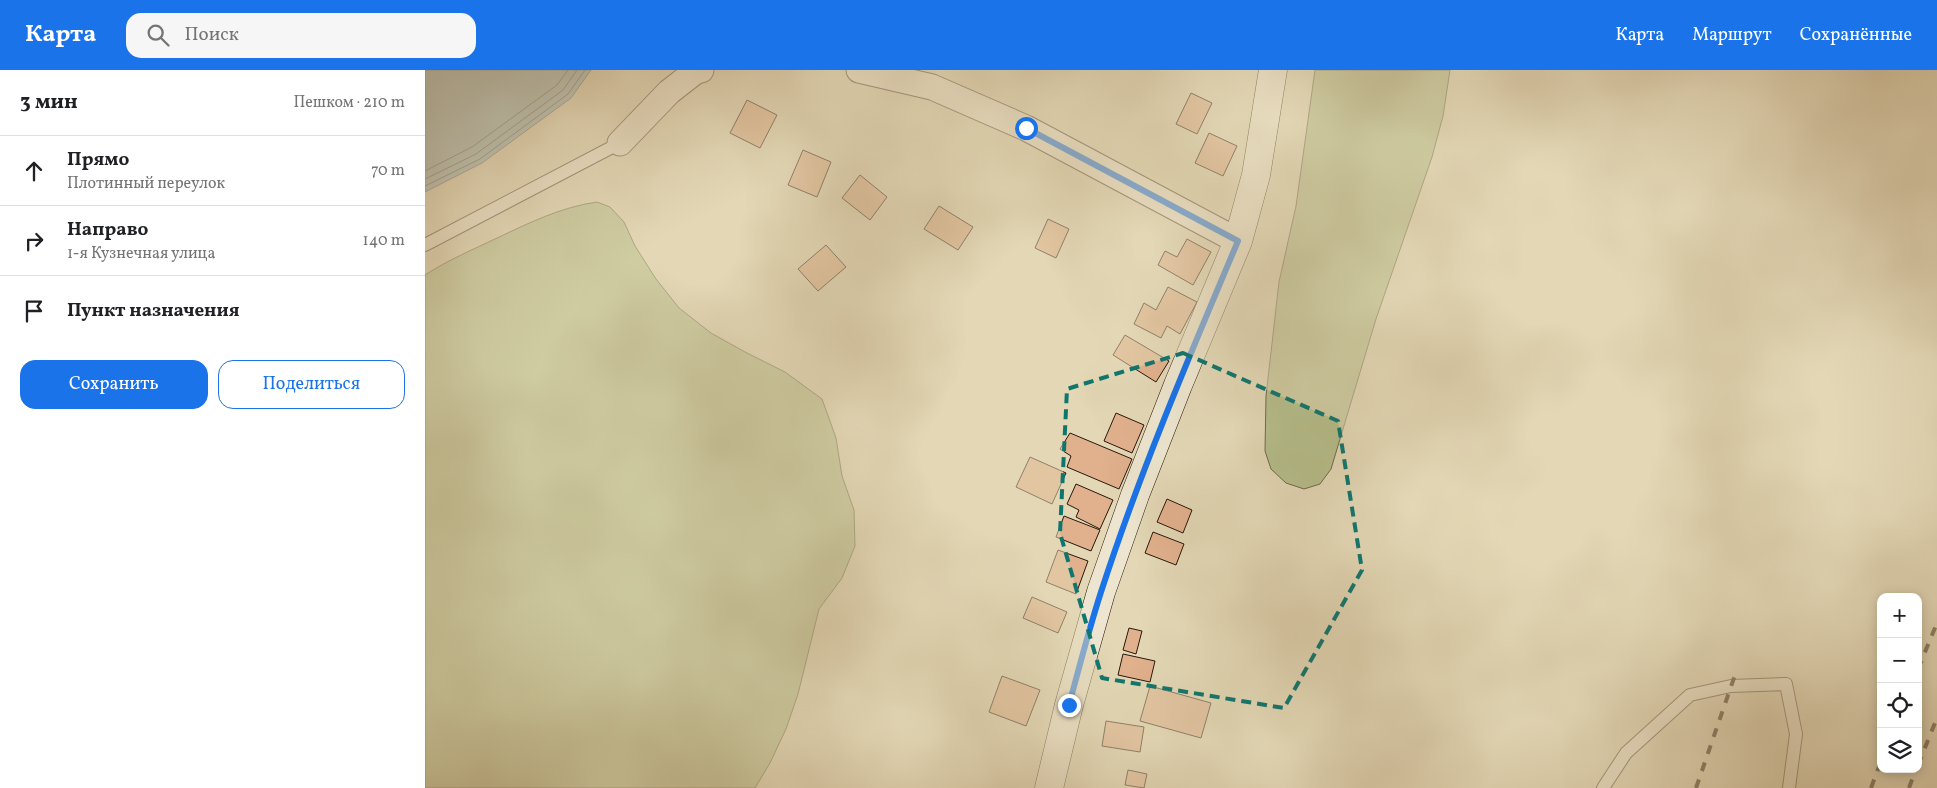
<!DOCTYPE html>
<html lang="ru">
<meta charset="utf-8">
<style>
body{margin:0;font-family:Vollkorn,serif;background:#f6f6f6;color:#202124}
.controls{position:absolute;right:15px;bottom:15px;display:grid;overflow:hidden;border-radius:10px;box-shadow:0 2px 12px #0003}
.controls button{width:45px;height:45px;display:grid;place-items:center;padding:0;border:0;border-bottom:1px solid #e0e0e0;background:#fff;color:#202124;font:25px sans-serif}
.stop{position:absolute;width:15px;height:15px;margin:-11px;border:4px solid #1a73e8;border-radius:50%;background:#fff}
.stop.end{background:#1a73e8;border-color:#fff;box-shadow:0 1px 5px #0008}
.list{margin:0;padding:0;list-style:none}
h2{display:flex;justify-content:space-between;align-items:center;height:65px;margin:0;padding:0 20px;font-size:21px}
h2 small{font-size:16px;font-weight:400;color:#757577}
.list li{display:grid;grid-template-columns:32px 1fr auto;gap:15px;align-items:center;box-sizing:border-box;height:70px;padding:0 20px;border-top:1px solid #e0e0e0}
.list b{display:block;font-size:19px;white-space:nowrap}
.list p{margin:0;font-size:16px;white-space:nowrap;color:#757577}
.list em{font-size:16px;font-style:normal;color:#757577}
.actions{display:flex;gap:10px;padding:15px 20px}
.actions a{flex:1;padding:11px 0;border:1px solid #1a73e8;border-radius:15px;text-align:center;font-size:18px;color:#1a73e8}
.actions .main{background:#1a73e8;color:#fff}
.icon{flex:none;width:28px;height:28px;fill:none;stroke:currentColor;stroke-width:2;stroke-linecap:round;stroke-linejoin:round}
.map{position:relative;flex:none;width:1512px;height:718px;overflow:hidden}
header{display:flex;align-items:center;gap:30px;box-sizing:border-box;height:70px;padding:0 25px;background:#1a73e8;color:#fff}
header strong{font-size:24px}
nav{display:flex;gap:28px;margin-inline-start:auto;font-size:18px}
.search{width:350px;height:45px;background:#f6f6f6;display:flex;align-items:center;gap:12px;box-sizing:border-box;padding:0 18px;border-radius:15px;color:#757577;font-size:19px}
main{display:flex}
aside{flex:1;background:#fff}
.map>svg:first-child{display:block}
.green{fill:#b6be8c;stroke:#6f6a4c}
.water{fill:#9cb6ba;stroke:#6e7674}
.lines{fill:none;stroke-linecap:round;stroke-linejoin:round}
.shore{stroke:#626663;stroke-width:1}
.building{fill:#e1b18d;stroke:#28170c}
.lane-casing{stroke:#574736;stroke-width:14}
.street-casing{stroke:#574736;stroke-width:27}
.secondary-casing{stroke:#28170c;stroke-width:29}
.lane{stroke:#ede5cf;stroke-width:12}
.street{stroke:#ede5cf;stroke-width:25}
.secondary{stroke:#ede5cf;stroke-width:28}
.rail{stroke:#28170c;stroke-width:4;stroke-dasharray:9 9;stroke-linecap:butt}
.route{stroke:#1a73e8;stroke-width:6}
.marked{fill:none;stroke:#0f766e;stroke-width:4;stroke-dasharray:10 6;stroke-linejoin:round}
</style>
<header>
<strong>Карта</strong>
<div class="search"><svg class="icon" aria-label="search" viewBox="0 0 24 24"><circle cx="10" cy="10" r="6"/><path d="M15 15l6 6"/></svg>Поиск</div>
<nav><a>Карта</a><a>Маршрут</a><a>Сохранённые</a></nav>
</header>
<main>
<aside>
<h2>3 мин<small>Пешком · 210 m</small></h2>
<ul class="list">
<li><svg class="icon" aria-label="ahead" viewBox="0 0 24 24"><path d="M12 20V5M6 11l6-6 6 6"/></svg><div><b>Прямо</b><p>Плотинный переулок</p></div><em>70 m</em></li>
<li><svg class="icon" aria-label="right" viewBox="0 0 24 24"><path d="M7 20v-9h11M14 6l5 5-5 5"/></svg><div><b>Направо</b><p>1-я Кузнечная улица</p></div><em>140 m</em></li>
<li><svg class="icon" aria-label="arrive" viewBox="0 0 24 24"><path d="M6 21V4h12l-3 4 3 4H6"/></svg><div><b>Пункт назначения</b></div></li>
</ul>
<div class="actions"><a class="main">Сохранить</a><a>Поделиться</a></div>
</aside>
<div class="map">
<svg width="1512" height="718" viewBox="0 0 1512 718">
<rect width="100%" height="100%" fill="#e3d7b5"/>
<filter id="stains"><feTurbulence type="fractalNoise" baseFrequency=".004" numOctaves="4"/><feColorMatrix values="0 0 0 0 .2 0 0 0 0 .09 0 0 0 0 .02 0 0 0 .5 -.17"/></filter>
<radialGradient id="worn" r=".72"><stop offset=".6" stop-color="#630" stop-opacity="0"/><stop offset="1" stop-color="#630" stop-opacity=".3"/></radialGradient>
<!-- green -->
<g class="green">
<polygon points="890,0 1025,0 1018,46 1007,87 951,249 906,399 895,414 879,419 861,413 846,399 840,381 841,326 854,212 871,136"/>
<path d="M172 132 185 137 199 152 210 176 231 209 254 238 286 263 320 282 360 302 397 329 411 368 417 406 429 440 430 476 417 508 394 539 373 624 361 659 345 693 330 718H0V205C23 190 47 180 72 168 104 153 136 137 172 132Z"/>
</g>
<!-- water -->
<polygon class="water" points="0,0 166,0 146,28 57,93 0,122"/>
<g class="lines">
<!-- shore -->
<g class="shore">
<polyline points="0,101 47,77 132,15 143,0"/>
<polyline points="0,109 51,84 138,20 152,0"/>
<polyline points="0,116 55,89 143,24 160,0"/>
</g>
</g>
<!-- building -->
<g class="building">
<polygon points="766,23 787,33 772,64 751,54"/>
<polygon points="322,30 352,45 335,78 305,63"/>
<polygon points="784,63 812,76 798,106 770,93"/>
<polygon points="378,80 406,92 392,127 363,115"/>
<polygon points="435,105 462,127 445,150 417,128"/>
<polygon points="514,136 548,157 533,180 499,159"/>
<polygon points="623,149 644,159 631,188 610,178"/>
<polygon points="762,169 786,182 768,215 733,195 740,181 752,187"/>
<polygon points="401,175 421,197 393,221 373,199"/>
<polygon points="743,217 772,232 755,264 742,256 736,268 709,254 719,233 731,240"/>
<polygon points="700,265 744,291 731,312 688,285"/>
<polygon points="691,343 719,355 707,383 679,371"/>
<polygon points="645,363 707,389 694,419 642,397 646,386 635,379"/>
<polygon points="605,387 641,403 627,434 591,417"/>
<polygon points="651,414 688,430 675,459 651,447 654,440 642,434"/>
<polygon points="742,429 767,440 758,463 732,452"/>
<polygon points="639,446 675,460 666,481 631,467"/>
<polygon points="728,462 759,474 751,495 720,483"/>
<polygon points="633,480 663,491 651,524 621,512"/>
<polygon points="607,527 642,542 633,563 598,548"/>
<polygon points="704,558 717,561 711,584 698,580"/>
<polygon points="698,584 730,591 725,612 693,605"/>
<polygon points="577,606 615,620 601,656 564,642"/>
<polygon points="725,616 786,633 776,668 715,651"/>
<polygon points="681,651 719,657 715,682 677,676"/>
<polygon points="703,700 722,704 719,718 700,715"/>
</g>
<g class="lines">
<defs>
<g id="lane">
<polyline points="0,175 195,73"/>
<polyline points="1178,718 1201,683 1265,625 1306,616 1361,614 1371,664 1364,718"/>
</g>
<g id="street">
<polyline points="434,0 507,17 601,58 813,171"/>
<polyline points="195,73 244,22 271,1 276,0"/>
</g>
<polyline id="secondary" points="624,718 644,635 676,522 710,425 753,315 813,171 831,105 848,0"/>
</defs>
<!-- lane casing -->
<use href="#lane" class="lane-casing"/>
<!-- street casing -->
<use href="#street" class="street-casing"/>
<!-- secondary casing -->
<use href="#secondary" class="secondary-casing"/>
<!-- lane -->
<use href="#lane" class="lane"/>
<!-- street -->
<use href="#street" class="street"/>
<!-- secondary -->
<use href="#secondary" class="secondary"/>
<!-- rail -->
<g class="rail">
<polyline points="1493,599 1512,553"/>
<polyline points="1493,695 1512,648"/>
<polyline points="1271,718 1310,605"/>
<polyline points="1446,718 1456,691"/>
<polyline points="1484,718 1491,699"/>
</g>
</g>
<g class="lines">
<!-- route -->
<path class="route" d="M601 58 813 171C764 287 715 402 676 522 664 559 654 598 644 635"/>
</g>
<!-- marked area -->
<path d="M0 0H1512V718H0ZM758 283 913 351 937 500 859 638 677 608 635 463 642 319Z" fill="#e3d7b5" fill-opacity=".55" fill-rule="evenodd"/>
<path class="marked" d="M758 283 913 351 937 500 859 638 677 608 635 463 642 319Z"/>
<rect width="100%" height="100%" filter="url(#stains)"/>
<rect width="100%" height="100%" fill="url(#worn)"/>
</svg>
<div class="controls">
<button>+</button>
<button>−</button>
<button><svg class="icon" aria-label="locate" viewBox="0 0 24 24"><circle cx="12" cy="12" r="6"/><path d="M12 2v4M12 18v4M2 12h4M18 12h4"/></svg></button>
<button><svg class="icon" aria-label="layers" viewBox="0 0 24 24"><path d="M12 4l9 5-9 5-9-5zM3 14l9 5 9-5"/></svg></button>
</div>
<div class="stop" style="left:601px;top:58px"></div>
<div class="stop end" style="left:644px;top:635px"></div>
</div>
</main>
